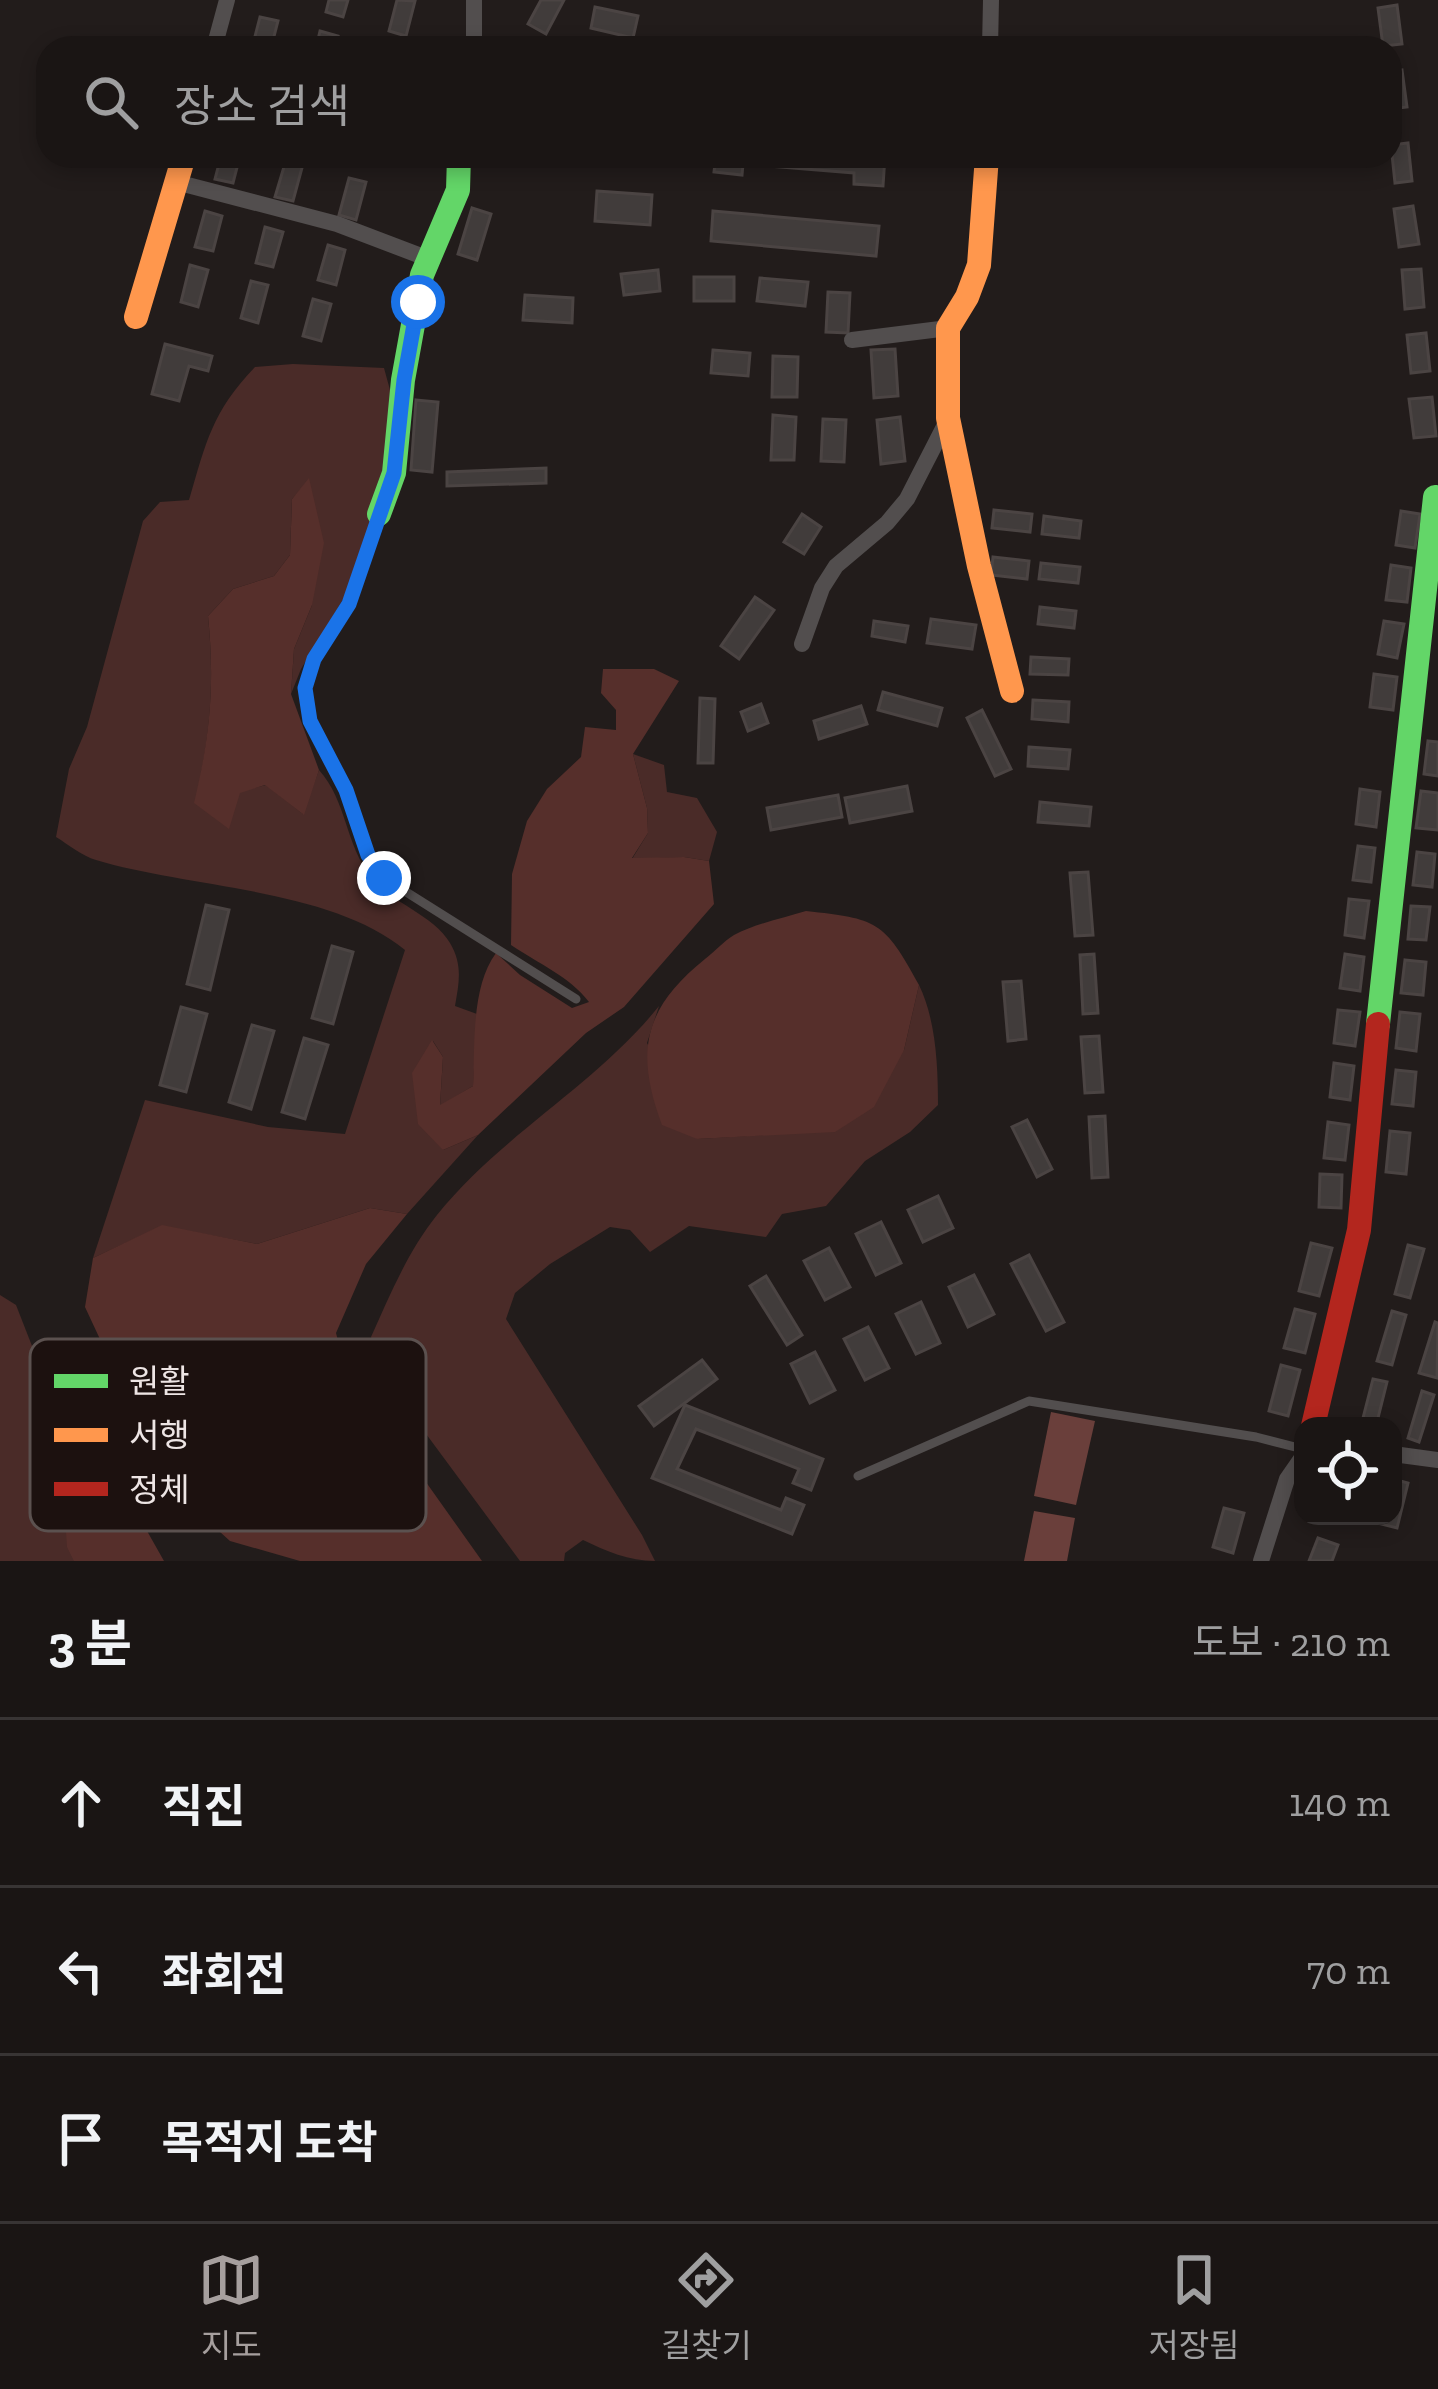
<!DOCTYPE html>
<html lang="ko">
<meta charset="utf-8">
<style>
body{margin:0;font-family:"Zilla Slab","Noto Sans KR",serif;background:#272222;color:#f1f3f6}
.controls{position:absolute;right:36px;bottom:36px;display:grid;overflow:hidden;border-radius:24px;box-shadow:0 6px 18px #0003}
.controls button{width:108px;height:108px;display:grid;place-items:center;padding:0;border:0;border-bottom:3px solid #383434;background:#1a1514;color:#f1f3f6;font:60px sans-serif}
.stop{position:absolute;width:36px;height:36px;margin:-27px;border:9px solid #1a73e8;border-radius:50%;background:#fff}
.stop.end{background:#1a73e8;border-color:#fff;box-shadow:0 3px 12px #0008}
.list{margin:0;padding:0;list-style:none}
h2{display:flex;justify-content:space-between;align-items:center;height:156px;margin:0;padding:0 48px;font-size:51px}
h2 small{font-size:39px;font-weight:400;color:#9f9fa0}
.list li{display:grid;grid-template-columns:78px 1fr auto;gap:36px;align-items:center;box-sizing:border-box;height:168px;padding:0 48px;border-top:3px solid #383434}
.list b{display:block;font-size:45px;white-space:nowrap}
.list em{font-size:39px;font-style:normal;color:#9f9fa0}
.icon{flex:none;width:66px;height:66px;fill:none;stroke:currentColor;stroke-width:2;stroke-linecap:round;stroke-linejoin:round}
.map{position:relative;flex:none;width:1438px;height:1561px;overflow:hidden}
.search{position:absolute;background:#1a1514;box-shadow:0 6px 18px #0003;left:36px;right:36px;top:36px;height:132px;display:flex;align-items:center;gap:30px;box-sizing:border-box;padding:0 42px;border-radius:36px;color:#9f9fa0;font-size:45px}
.sheet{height:660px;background:#1a1514}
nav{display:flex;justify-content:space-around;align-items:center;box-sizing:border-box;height:168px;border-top:3px solid #383434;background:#1a1514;font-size:33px;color:#9f9fa0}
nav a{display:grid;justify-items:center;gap:6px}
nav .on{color:#a69f9e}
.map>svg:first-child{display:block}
.green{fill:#4a2b28}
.forest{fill:#562f2b}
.water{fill:#6a3f3b}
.building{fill:#413c3b;stroke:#4b4443;stroke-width:3}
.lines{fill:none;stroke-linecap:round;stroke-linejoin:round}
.lane{stroke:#524e4e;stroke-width:9}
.street{stroke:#524e4e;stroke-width:16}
.fast{stroke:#63d668;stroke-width:24}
.slow{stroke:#ff974d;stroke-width:24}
.jam{stroke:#b3261e;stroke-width:24}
.route{stroke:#1a73e8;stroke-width:15}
.key{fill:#1c110f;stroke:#5b514f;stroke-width:3}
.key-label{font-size:33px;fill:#ede5e4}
</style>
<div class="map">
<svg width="1438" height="1561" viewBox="0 0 1438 1561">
<rect width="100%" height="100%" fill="#221c1b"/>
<!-- green -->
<g class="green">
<path d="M293 364 384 368 393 401 390 454 373 515 345 596 301 669 291 694 294 649 312 605 309 480 292 499 290 555 274 576 233 589 208 616C215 685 210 736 195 803L266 785 303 814 319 770C347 801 345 844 371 877 391 903 434 915 450 943 463 965 459 983 455 1006L477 1014 473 1086 440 1106 443 1057 433 1041 443 1150 478 1135 407 1214 370 1208 257 1244 162 1226 93 1258 145 1100 268 1127 345 1134 405 950C330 888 188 888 96 860 82 856 69 845 56 837L69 769 87 727 143 521 160 502 189 500C206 442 212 412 255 367Z"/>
<polygon points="633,754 664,765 667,792 697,798 717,832 709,861 684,857 632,859 648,833 647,808"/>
<path d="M919 985C936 1020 938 1066 938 1105L910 1132 865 1161 826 1206 782 1214 766 1237 689 1226 650 1252 630 1230 610 1227 550 1264 515 1293 506 1319 642 1535 655 1561C629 1561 606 1551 583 1540L565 1553 564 1561H520L384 1377 371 1337C390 1295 408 1251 437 1215 501 1135 596 1085 659 1006L647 1043 697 1139 764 1135 904 1050Z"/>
<polygon points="0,1295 16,1305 116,1561 0,1561"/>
</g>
<!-- forest -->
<g class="forest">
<path d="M309 478 324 543 312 605 294 649 291 694 319 770 304 815 265 785 240 793 229 829 194 803C210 736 215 685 208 616L233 589 274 576 290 555 292 499Z"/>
<path d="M603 669H654L679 681 633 754 647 808 648 833 632 858 684 857 709 861 714 904 624 1007 586 1033 478 1135 443 1150 418 1124 412 1073 432 1040 443 1057 440 1105 473 1086C475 1045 471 987 496 953L520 975 572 1008 589 1002C569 976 539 964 511 945L512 874 527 821 547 789 581 757 585 727 616 730V710L601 693Z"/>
<path d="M806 911C877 919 884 920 919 985L904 1050 874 1107 835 1132 697 1139 662 1125C635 1052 643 1009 705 959 714 952 724 941 734 935 755 924 783 918 806 911Z"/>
<polygon points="370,1208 407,1214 366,1264 336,1333 345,1368 482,1561 300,1561 230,1541 168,1485 85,1307 93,1258 162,1225 257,1244"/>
<polygon points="54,1346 87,1398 125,1492 164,1561 74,1561 67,1547"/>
</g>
<!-- water -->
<g class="water">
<polygon points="1051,1412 1095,1421 1076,1505 1034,1496"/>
<polygon points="1034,1511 1075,1518 1067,1561 1024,1561"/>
</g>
<!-- building -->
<g class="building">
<polygon points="329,0 348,0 343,17 326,12"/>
<polygon points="397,0 415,1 406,36 389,31"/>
<polygon points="541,0 564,0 546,34 528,24"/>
<polygon points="1397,5 1402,44 1383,46 1378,8"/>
<polygon points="595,7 638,16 633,38 591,28"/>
<polygon points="260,17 278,21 271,48 252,48"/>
<polygon points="320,31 338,36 335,48 316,48"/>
<polygon points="1402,70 1407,107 1390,109 1390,72"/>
<polygon points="1408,143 1412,181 1395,183 1391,145"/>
<polygon points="221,156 240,156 233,183 215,179"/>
<polygon points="568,156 617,156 616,165 568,160"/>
<polygon points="716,156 885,156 883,186 854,184 854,173 743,164 742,175 714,172"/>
<polygon points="286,160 303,164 293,201 275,197"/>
<polygon points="349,178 366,182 356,220 339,215"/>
<polygon points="597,191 652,195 650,225 595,221"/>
<polygon points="1413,206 1419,244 1399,247 1394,209"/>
<polygon points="472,208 491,214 477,260 458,254"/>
<polygon points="205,211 222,216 213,251 195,247"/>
<polygon points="713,211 879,226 876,256 711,241"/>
<polygon points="265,227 283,232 273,267 256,263"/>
<polygon points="328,245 345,250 336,285 318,280"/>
<polygon points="190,265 208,270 198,307 181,302"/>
<polygon points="1421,269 1424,307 1405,309 1402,270"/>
<polygon points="658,270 660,291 624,295 621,274"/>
<rect x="694" y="277" width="40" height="24"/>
<polygon points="760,278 808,282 805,306 757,301"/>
<polygon points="251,281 268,285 258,323 241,318"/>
<polygon points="828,292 850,293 848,333 826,332"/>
<polygon points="525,295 573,298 572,323 523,320"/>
<polygon points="313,299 331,304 321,341 303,336"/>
<polygon points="1426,333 1430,371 1411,373 1407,335"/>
<polygon points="165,344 212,356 208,371 189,366 179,401 152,394"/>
<polygon points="895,349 898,396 874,398 871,350"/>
<polygon points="713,350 750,353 748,376 711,373"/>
<polygon points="773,356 798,357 797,397 772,397"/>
<polygon points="1432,397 1436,436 1414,438 1409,399"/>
<polygon points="416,400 438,402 432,472 411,470"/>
<polygon points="773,415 796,417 794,460 771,460"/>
<polygon points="900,417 905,461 881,464 877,420"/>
<polygon points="823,419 846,420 844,462 821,461"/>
<polygon points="546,468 546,483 447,486 447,472"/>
<polygon points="994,510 1032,514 1030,532 992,528"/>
<polygon points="1401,511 1420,514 1415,548 1396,545"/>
<polygon points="802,514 821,527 804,554 784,542"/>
<polygon points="1044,516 1081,521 1079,538 1042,534"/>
<polygon points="993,557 1029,561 1027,579 991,575"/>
<polygon points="1041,563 1080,567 1078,583 1039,579"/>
<polygon points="1391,565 1411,568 1407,602 1386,600"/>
<polygon points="755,597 774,610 739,659 721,646"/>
<polygon points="1040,607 1076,611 1074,628 1038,624"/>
<polygon points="931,619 976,625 972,649 927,643"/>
<polygon points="874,621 908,626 905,642 872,636"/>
<polygon points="1384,621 1404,624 1397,658 1378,654"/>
<polygon points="1031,657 1069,659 1068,675 1030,674"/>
<polygon points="1374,674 1397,677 1393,710 1370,707"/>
<polygon points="883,692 942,708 937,726 878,710"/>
<polygon points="700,698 715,699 713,763 698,763"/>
<polygon points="1033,700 1069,702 1068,722 1032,719"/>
<polygon points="761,704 768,723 748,731 741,712"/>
<polygon points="861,706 867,724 819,739 814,721"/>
<polygon points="982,710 1011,769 995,776 967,718"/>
<polygon points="1428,741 1438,742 1438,776 1424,774"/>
<polygon points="1029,747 1070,750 1068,769 1028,766"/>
<polygon points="907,786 912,811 850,823 845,798"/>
<polygon points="1360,789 1380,792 1376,827 1356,824"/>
<polygon points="1421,791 1438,793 1438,830 1416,828"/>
<polygon points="838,795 842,817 771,830 767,808"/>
<polygon points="1040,802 1091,807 1089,826 1038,822"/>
<polygon points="1358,846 1375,848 1371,882 1353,880"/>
<polygon points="1417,852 1435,854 1432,887 1413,885"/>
<polygon points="1088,872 1093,935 1075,936 1070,873"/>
<polygon points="1349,899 1369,901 1364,938 1345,935"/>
<polygon points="206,905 229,910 210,990 187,984"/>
<polygon points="1411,906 1430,907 1426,940 1408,939"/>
<polygon points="332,946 353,952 333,1024 312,1018"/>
<polygon points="1094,954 1098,1013 1083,1014 1080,955"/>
<polygon points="1345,954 1364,957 1360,991 1340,988"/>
<polygon points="1405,960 1426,962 1423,995 1401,993"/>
<polygon points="1021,981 1026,1039 1008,1041 1003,982"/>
<polygon points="181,1007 207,1014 186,1092 160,1085"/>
<polygon points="1338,1010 1360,1012 1355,1046 1334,1043"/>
<polygon points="1400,1012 1420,1014 1416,1051 1396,1048"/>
<polygon points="252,1025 274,1031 251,1109 229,1102"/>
<polygon points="1099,1036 1103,1092 1085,1093 1081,1037"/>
<polygon points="304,1038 328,1045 305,1119 282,1112"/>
<polygon points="1334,1063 1354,1066 1350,1100 1330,1097"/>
<polygon points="1396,1070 1416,1072 1413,1106 1392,1104"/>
<polygon points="1105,1116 1108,1177 1092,1178 1089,1117"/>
<polygon points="1027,1120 1052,1169 1037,1177 1012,1127"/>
<polygon points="1328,1122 1349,1125 1345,1160 1324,1158"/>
<polygon points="1390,1131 1410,1133 1406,1174 1386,1172"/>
<polygon points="1320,1174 1342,1175 1341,1208 1319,1207"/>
<polygon points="938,1196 953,1228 923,1242 908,1210"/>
<polygon points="881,1222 901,1263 876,1275 856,1234"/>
<polygon points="1311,1243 1332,1248 1319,1296 1299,1291"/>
<polygon points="1408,1245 1424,1249 1410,1298 1395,1294"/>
<polygon points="829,1248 850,1287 825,1300 804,1261"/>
<polygon points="1029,1255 1064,1322 1046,1331 1011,1264"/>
<polygon points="974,1275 994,1314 968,1327 949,1287"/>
<polygon points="766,1276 802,1335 787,1345 750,1286"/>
<polygon points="921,1302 940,1343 916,1354 896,1314"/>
<polygon points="1295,1309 1315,1314 1305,1353 1284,1348"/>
<polygon points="1392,1311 1406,1315 1392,1365 1377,1361"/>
<polygon points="1435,1322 1438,1323 1437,1378 1419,1373"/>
<polygon points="868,1327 889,1368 865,1380 844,1339"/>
<polygon points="815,1352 835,1390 810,1403 791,1364"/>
<polygon points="702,1360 717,1379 654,1426 639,1406"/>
<polygon points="1281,1365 1300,1370 1288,1416 1269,1411"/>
<polygon points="1373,1379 1387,1382 1376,1426 1362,1422"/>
<polygon points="1422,1391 1434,1395 1419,1442 1408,1438"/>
<polygon points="685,1405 823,1459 811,1490 793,1483 799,1469 696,1429 677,1469 781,1510 786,1498 804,1505 792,1534 652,1478"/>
<polygon points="1393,1479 1408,1483 1397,1528 1381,1524 1383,1516 1393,1516"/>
<polygon points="1224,1508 1244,1513 1233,1553 1213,1547"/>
<polygon points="1318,1538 1338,1545 1332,1561 1309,1561"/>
</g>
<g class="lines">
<!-- lane -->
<g class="lane">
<polyline points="379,514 349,604 314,659 305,688 310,721 346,790 367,855 384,878 576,999"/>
<polyline points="858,1476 1029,1401 1256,1437 1303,1449"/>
</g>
<!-- street -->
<g class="street">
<polyline points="474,0 474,48"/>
<polyline points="214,48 227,0"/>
<polyline points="990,48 991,0"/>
<polyline points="176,182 337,224 429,259"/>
<polyline points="852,340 948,328"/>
<polyline points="802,644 822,588 836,566 887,523 907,499 948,419"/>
<polyline points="1393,1454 1438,1460"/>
<polyline points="1261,1561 1287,1479 1303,1456"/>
</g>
<!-- fast -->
<g class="fast">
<polyline points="379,514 394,473 403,380 422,275 458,190 459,156"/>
<polyline points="1378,1024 1435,497"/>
</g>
<!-- slow -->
<g class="slow">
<polyline points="987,156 979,265 967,297 948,328 948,418 979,566 1012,691"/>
<polyline points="136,317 184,156"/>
</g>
<!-- jam -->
<polyline class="jam" points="1313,1426 1359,1230 1378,1024"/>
</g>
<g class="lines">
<!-- route -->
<polyline class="route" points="384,878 368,855 346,790 310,721 305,688 314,659 349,604 394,473 404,380 418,302"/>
</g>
<!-- legend -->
<rect x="30" y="1339" width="396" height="192" rx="18" class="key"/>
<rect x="54" y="1374" width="54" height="14" fill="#63d668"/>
<rect x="54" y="1428" width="54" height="14" fill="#ff974d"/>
<rect x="54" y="1482" width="54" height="14" fill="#b3261e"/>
<g class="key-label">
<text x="129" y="1393">원활</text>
<text x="129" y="1447">서행</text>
<text x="129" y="1501">정체</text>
</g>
</svg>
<div class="controls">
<button><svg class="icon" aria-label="locate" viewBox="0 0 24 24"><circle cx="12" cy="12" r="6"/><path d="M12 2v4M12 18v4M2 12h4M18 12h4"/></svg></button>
</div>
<div class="stop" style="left:418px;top:302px"></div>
<div class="stop end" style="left:384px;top:878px"></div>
<div class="search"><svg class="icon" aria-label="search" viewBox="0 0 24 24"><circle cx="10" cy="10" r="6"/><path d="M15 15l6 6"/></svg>장소 검색</div>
</div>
<section class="sheet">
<h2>3 분<small>도보 · 210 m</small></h2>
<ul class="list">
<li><svg class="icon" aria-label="ahead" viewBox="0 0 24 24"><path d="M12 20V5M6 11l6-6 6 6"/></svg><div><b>직진</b></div><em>140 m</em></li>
<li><svg class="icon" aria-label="left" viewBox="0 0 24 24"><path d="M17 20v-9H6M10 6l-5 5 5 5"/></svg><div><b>좌회전</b></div><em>70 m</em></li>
<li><svg class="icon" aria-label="arrive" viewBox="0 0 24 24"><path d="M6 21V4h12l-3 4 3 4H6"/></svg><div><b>목적지 도착</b></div></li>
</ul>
</section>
<nav>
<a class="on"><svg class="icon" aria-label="map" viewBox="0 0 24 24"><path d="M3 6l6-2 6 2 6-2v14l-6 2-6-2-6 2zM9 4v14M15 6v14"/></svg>지도</a>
<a><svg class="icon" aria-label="directions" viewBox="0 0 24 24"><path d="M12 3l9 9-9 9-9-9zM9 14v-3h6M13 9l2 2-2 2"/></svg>길찾기</a>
<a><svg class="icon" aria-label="saved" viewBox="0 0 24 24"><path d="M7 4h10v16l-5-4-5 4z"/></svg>저장됨</a>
</nav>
